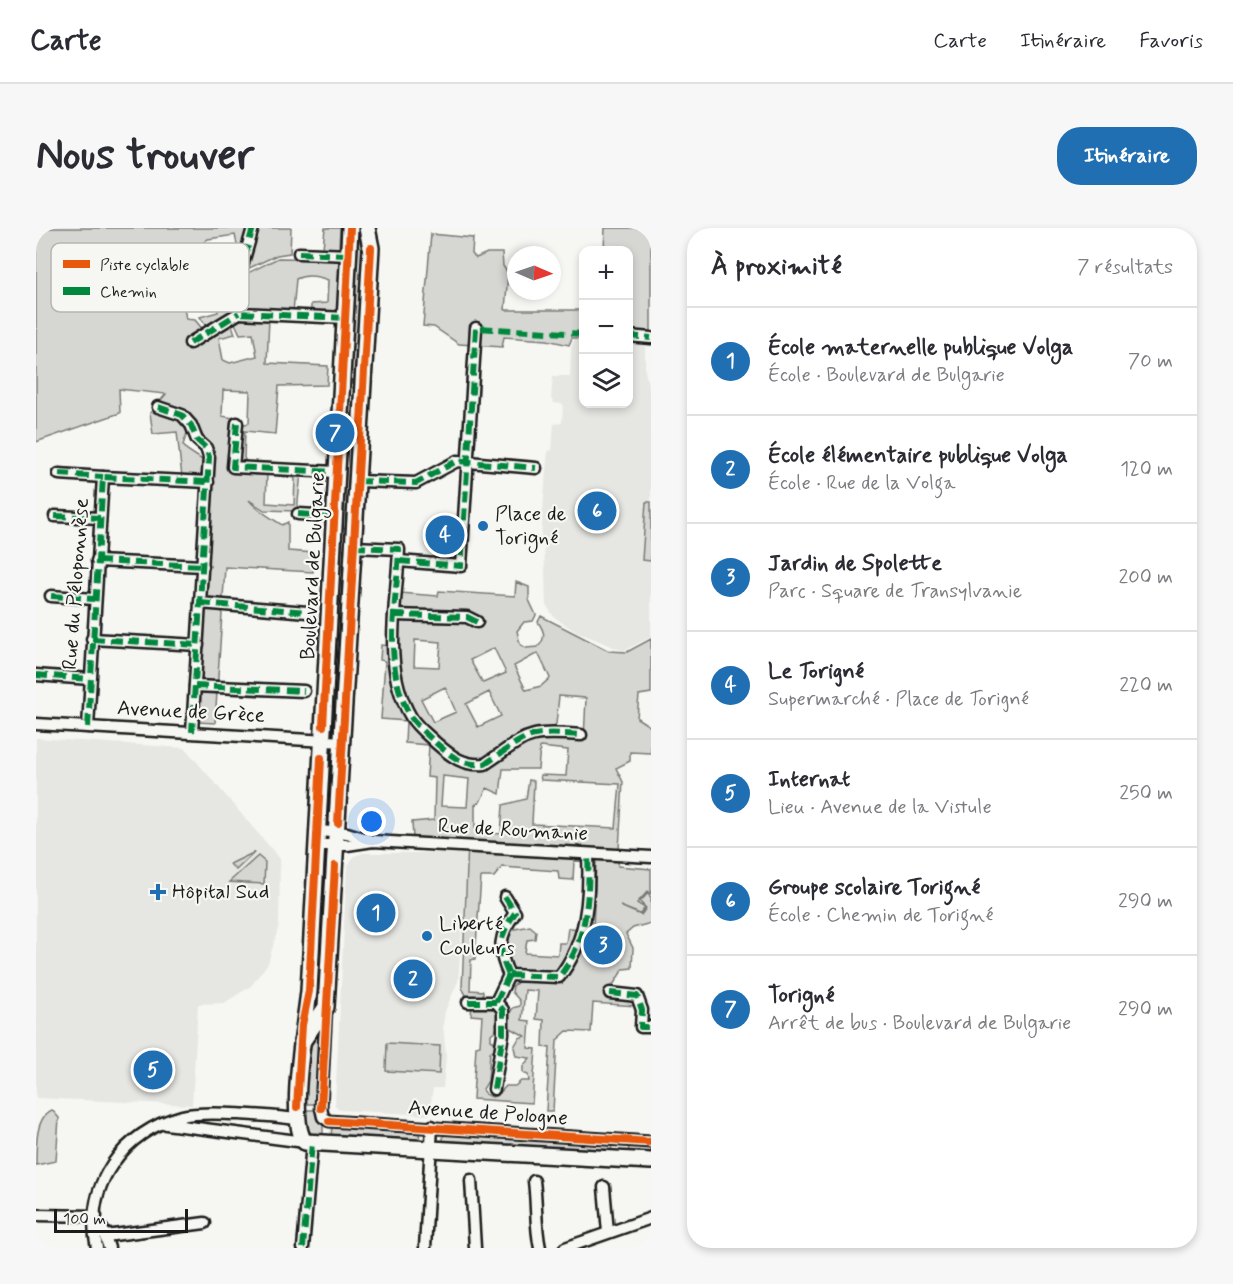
<!DOCTYPE html>
<html lang="fr">
<meta charset="utf-8">
<style>
body{margin:0;font-family:Mynerve,sans-serif;background:#f7f7f7;color:#2b2b33}
.controls{position:absolute;right:18px;top:18px;display:grid;overflow:hidden;border-radius:12px;box-shadow:0 3px 9px #0003}
.controls button{width:54px;height:54px;display:grid;place-items:center;padding:0;border:0;border-bottom:2px solid #e1e1e2;background:#fff;color:#2b2b33;font:30px sans-serif}
.compass{position:absolute;left:471px;top:18px;width:54px;height:54px;border-radius:50%;background:#fff;box-shadow:0 3px 9px #0003;rotate:92deg}
.scale{position:absolute;left:18px;bottom:15px;width:134px;box-sizing:border-box;padding-left:6px;border:3px solid #1c1c1c;border-top:0;font-size:16px;line-height:21px;white-space:nowrap;color:#1c1c1c;-webkit-text-stroke:4px #f6f6f2;paint-order:stroke}
.you{position:absolute;left:336px;top:594px;width:21px;height:21px;margin:-15px;border:4px solid #fff;border-radius:50%;background:#1a73e8;box-shadow:0 0 0 9px #1a73e833}
.badge{display:grid;place-items:center;width:39px;height:39px;border-radius:50%;background:#1f6fb2;color:#fff;font-size:20px;font-weight:700}
.pin{position:absolute;translate:-50% -50%;border:3px solid #fff;box-shadow:0 2px 6px #0006}
.list{margin:0;padding:0;list-style:none}
h2{display:flex;justify-content:space-between;align-items:center;height:78px;margin:0;padding:0 24px;font-size:26px}
h2 small{font-size:20px;font-weight:400;color:#7c7c81}
.list li{display:grid;grid-template-columns:39px 1fr auto;gap:18px;align-items:center;box-sizing:border-box;height:108px;padding:0 24px;border-top:2px solid #e1e1e2}
.list b{display:block;font-size:22px;white-space:nowrap}
.list p{margin:0;font-size:20px;white-space:nowrap;color:#7c7c81}
.list em{font-size:20px;font-style:normal;color:#7c7c81}
.icon{flex:none;width:33px;height:33px;fill:none;stroke:currentColor;stroke-width:2;stroke-linecap:round;stroke-linejoin:round}
.map{position:relative;flex:none;width:615px;height:1020px;overflow:hidden;border-radius:24px}
header{display:flex;align-items:center;gap:36px;box-sizing:border-box;height:84px;padding:0 30px;background:#fff;border-bottom:2px solid #e1e1e2}
header strong{font-size:28px}
nav{display:flex;gap:33px;margin-inline-start:auto;font-size:21px}
.intro{display:flex;align-items:center;justify-content:space-between;box-sizing:border-box;height:144px;padding:0 36px}
h1{margin:0;font-size:42px}
.button{padding:15px 27px;border-radius:24px;background:#1f6fb2;color:#fff;font-size:21px;font-weight:700}
main{display:flex;gap:36px;padding:0 36px}
aside{flex:1;background:#fff;border-radius:24px;box-shadow:0 3px 9px #0003}
.map>svg:first-child{display:block}
.built{fill:#e6e6e2}
.green{fill:#d6d6d2;stroke:#797977;stroke-width:1.5;fill-rule:evenodd}
.lines{fill:none;stroke-linecap:round;stroke-linejoin:round}
.street-casing{stroke:#1c1c1c;stroke-width:15}
.secondary-casing{stroke:#1c1c1c;stroke-width:20}
.street{stroke:#f6f6f2;stroke-width:10}
.secondary{stroke:#f6f6f2;stroke-width:15}
.quiet{stroke:#00873e;stroke-width:6;stroke-dasharray:12 6;stroke-linecap:butt}
.cycleway-casing{stroke:#f6f6f2;stroke-width:11}
.cycleway{stroke:#e8590c;stroke-width:8}
.poi-dot{fill:#1f6fb2;stroke:#f6f6f2;stroke-width:2}
.labels{text-anchor:middle;dominant-baseline:central;stroke-width:4.5;stroke-linejoin:round;paint-order:stroke}
.poi-label{font-size:21px;fill:#1c1c1c;stroke:#f6f6f2;text-anchor:start}
.street-label{font-size:21px;fill:#1c1c1c;stroke:#f6f6f2}
.key{fill:#f6f6f2;stroke:#b5b5b2;stroke-width:1.5}
.key-label{font-size:16px;fill:#1c1c1c}
</style>
<header>
<strong>Carte</strong>
<nav><a>Carte</a><a>Itinéraire</a><a>Favoris</a></nav>
</header>
<div class="intro"><h1>Nous trouver</h1><a class="button">Itinéraire</a></div>
<main>
<div class="map">
<svg width="615" height="1020" viewBox="0 0 615 1020">
<rect width="100%" height="100%" fill="#f6f6f2"/>
<filter id="ink" filterUnits="userSpaceOnUse"><feTurbulence type="fractalNoise" baseFrequency=".0167" numOctaves="2"/><feDisplacementMap in="SourceGraphic" scale="12" xChannelSelector="R" yChannelSelector="G"/><feConvolveMatrix kernelMatrix="1 2 1 2 8 2 1 2 1" color-interpolation-filters="sRGB"/></filter>
<g filter="url(#ink)">
<!-- built -->
<g class="built">
<polygon points="539,111 547,111 548,176 592,176 593,115 609,118 609,143 615,170 615,409 587,423 537,402 518,389 510,377 508,312 505,311 510,243 512,223 516,222 518,196 526,195 527,176 518,175 515,170 517,148 534,148 535,119"/>
<polygon points="0,510 149,520 244,631 243,697 232,735 215,758 188,775 162,776 156,877 0,870"/>
<polygon points="327,625 432,625 422,753 409,783 407,797 410,828 407,860 397,860 393,887 304,882 299,877 311,639 318,628"/>
</g>
<!-- green -->
<g class="green">
<path d="M0 0H215L204 30 199 7 172 11 168 14 173 39 198 52 242 30 310 31 306 87 275 86V76L291 75 292 52C282 48 270 46 260 51L257 84 206 83 172 101 164 89 182 84 179 62 153 64 146 69 150 91 159 92 169 104 195 94 199 106 183 110 187 132 194 135 221 128 217 105 204 106 197 91 204 88 233 90 231 135 292 138 291 157 243 158 239 206 209 203 208 230 215 242 231 245 230 275 258 277 259 250 243 248V243L265 245 261 283 228 282 213 272C223 284 233 288 246 297L252 294V323L279 325 277 344 189 339 179 495 160 494 175 220 160 198 152 202 147 217 151 222 168 233V242L162 251 146 249 141 204 117 206 114 185 130 166 83 161 84 185 0 214ZM187 162 214 163 213 195 202 198 197 194V190L186 188Z"/>
<polygon points="218,0 255,0 254,25 241,27 207,43"/>
<polygon points="289,0 304,0 303,20 287,20"/>
<polygon points="318,0 327,0 330,10 320,161 311,158"/>
<polygon points="569,0 615,0 615,116 593,115 592,22 568,22"/>
<polygon points="395,6 437,10 436,26 440,30 451,25 466,25 467,38 472,45 469,82 547,82 547,110 536,110 533,117 511,112 468,109 466,119 423,116 398,99 387,98"/>
<polygon points="314,176 319,177 312,301 304,300 310,177"/>
<polygon points="610,274 615,274 615,333 606,332"/>
<polygon points="304,321 310,322 300,505 294,504"/>
<path d="M480 354 493 359V372L500 387 497 393 488 394 481 403 484 416 490 420 502 419C510 410 509 404 502 394L505 388 573 423 591 424 615 411V465L603 467 601 490 615 499V525L594 524V533L580 540 587 554 582 638 615 641V666L612 663 601 675 609 680 604 686 584 678 605 687 610 680 604 674 612 665 615 670V695L597 700 590 706 597 720 596 740 587 741 574 762 598 769 600 778 557 775 555 804 531 803 521 812 517 883H510L514 820 507 819 508 792 500 791 502 763 489 762 486 792 494 793 492 820 500 821 496 875 437 871 440 818 444 817 446 788 435 787 436 778H456L463 786 462 800 455 806V812L460 815 459 821 454 824 452 853 447 861 449 866 456 869 462 867 470 858H479L485 853H493L492 847 487 845V838L494 830 480 828 478 819 483 810 489 808 473 799V786L477 780 484 778V773L476 764 477 758 487 750 470 737 474 702 494 698 500 703 499 711 491 712 489 725 522 727 523 715H530L532 700 557 701 560 634 538 633 537 652 523 651 522 643 466 639 458 649H445L439 731 435 732 434 762 447 763V772H433L426 760 432 615 377 610 376 594 398 592 399 550 391 549 393 517 369 515 370 493 345 491 349 433 344 432 345 417 354 418 364 365 402 368 403 363 479 368ZM379 412 405 414 403 439 378 438ZM458 420 470 445 447 455 434 432ZM502 425 514 450 505 458 490 462 478 438ZM409 459 420 484 397 494 385 471ZM453 464 465 488 442 499 430 476ZM523 468 550 470 548 511 520 509 517 500 520 496ZM504 519 532 522 530 548 504 547 505 552 584 556 580 600 496 596 498 553 493 552 490 571 467 577 465 606 439 604V577L444 574 451 560 464 566 467 541H502ZM407 548 433 551 431 579 405 578Z"/>
<polygon points="293,522 300,524 295,599 289,597"/>
<polygon points="219,624 200,642 194,636"/>
<polygon points="222,628 229,634 228,656 193,654"/>
<polygon points="286,629 293,630 286,767 278,768"/>
<polygon points="286,792 281,876 268,876 272,808"/>
<polygon points="351,815 404,818 403,846 350,843"/>
<path d="M16 882 23 890 20 933 0 937C0 915 0 889 16 882Z"/>
<polygon points="267,882 280,882 282,892 287,897 287,910 271,903"/>
<polygon points="296,897 383,903 384,916 295,911"/>
<polygon points="408,903 576,915 575,928 406,920"/>
<polygon points="593,916 615,917 615,930 592,929"/>
</g>
<g class="lines">
<defs>
<g id="street">
<polyline points="217,0 204,45 203,85 310,90"/>
<polyline points="263,25 313,27"/>
<polyline points="592,108 615,110"/>
<polyline points="154,115 203,85"/>
<polyline points="122,179 146,187 155,197 161,212 170,220 173,229 156,504"/>
<polyline points="201,195 197,239 300,244"/>
<polyline points="23,246 67,249"/>
<polyline points="322,253 380,255 421,233 500,240"/>
<polyline points="262,286 298,288"/>
<polyline points="19,288 64,290"/>
<path d="M318 319 363 321C361 375 345 439 375 489 381 499 392 507 400 515 416 529 427 538 449 536 494 506 488 503 545 507"/>
<polyline points="61,333 167,338"/>
<polyline points="363,333 425,338 440,100"/>
<polyline points="15,368 58,371"/>
<polyline points="164,375 271,384"/>
<polyline points="358,387 431,389 441,394"/>
<polyline points="56,411 162,417"/>
<polyline points="0,447 54,451"/>
<polyline points="159,458 268,463"/>
<polyline points="0,496 307,514"/>
<polyline points="52,499 67,249 172,254"/>
<polyline points="281,603 311,605 337,613"/>
<polyline points="281,617 311,617 337,613 615,629"/>
<path d="M469 669 479 685C463 707 461 722 473 747"/>
<path d="M473 747 523 749C551 714 554 669 552 626"/>
<polyline points="574,765 601,768 606,782 605,799 615,799"/>
<polyline points="432,774 460,774"/>
<polyline points="460,774 473,747"/>
<polyline points="290,782 285,880 287,889 293,893 615,914"/>
<polyline points="458,861 467,806 467,782 460,774"/>
<polyline points="130,896 269,914"/>
<polyline points="435,952 439,1020"/>
<path d="M498 953C501 976 499 998 504 1020"/>
<polyline points="568,959 572,1004"/>
<polyline points="0,987 60,988"/>
<polyline points="67,1002 73,1020"/>
<polyline points="70,1008 169,995"/>
<path d="M61 1020C47 957 87 904 146 888 168 882 236 888 261 891"/>
<polyline points="267,1020 276,915"/>
<polyline points="389,1020 396,898"/>
<polyline points="529,1020 615,990"/>
</g>
<g id="secondary">
<path d="M314 0 273 763C270 793 251 893 269 914L615 933"/>
<polyline points="266,814 290,779 335,20 331,0"/>
</g>
</defs>
<!-- street casing -->
<use href="#street" class="street-casing"/>
<!-- secondary casing -->
<use href="#secondary" class="secondary-casing"/>
<!-- street -->
<use href="#street" class="street"/>
<!-- secondary -->
<use href="#secondary" class="secondary"/>
<!-- quiet -->
<g class="quiet">
<polyline points="217,0 204,45 203,85 310,90"/>
<polyline points="263,25 313,27"/>
<polyline points="592,108 615,110"/>
<polyline points="154,115 203,85"/>
<polyline points="122,179 146,187 155,197 161,212 170,220 173,229 156,504"/>
<polyline points="201,195 197,239 300,244"/>
<polyline points="23,246 67,249"/>
<polyline points="322,253 380,255 421,233 500,240"/>
<polyline points="262,286 298,288"/>
<polyline points="19,288 64,290"/>
<path d="M318 319 363 321C361 375 345 439 375 489 381 499 392 507 400 515 416 529 427 538 449 536 494 506 488 503 545 507"/>
<polyline points="61,333 167,338"/>
<polyline points="363,333 425,338 440,100 548,106"/>
<polyline points="15,368 58,371"/>
<polyline points="164,375 271,384"/>
<polyline points="358,387 431,389 441,394"/>
<polyline points="56,411 162,417"/>
<polyline points="0,447 54,451"/>
<polyline points="159,458 268,463"/>
<polyline points="52,499 67,249 172,254"/>
<path d="M469 669 479 685C463 707 461 722 473 747"/>
<path d="M473 747 523 749C551 714 554 669 552 626"/>
<polyline points="574,765 601,768 606,782 605,799 615,799"/>
<polyline points="432,774 460,774"/>
<polyline points="460,774 473,747"/>
<polyline points="458,861 467,806 467,782 460,774"/>
<polyline points="267,1020 276,915"/>
</g>
<defs>
<g id="cycleway">
<polyline points="287,498 314,0"/>
<polyline points="302,595 335,20"/>
<polyline points="261,879 266,797 273,763 285,530"/>
<polyline points="285,880 299,638"/>
<polyline points="293,893 615,914"/>
</g>
</defs>
<!-- cycleway casing -->
<use href="#cycleway" class="cycleway-casing"/>
<!-- cycleway -->
<use href="#cycleway" class="cycleway"/>
</g>
</g>
<!-- markers -->
<g class="poi-dot">
<circle cx="447" cy="298" r="6"/>
<path d="M119 655h6v6h6v6h-6v6h-6v-6h-6v-6h6z"/>
<circle cx="391" cy="708" r="6"/>
</g>
<g class="labels">
<!-- poi labels -->
<g class="poi-label">
<text x="459" y="286">Place de<tspan x="459" dy="24">Torigné</tspan></text>
<text x="136" y="664">Hôpital Sud</text>
<text x="403" y="696">Liberté<tspan x="403" dy="24">Couleurs</tspan></text>
</g>
<!-- street labels -->
<g class="street-label">
<text transform="translate(277 338) rotate(-87)">Boulevard de Bulgarie</text>
<text transform="translate(40 356) rotate(-86)">Rue du Péloponnèse</text>
<text transform="translate(155 484) rotate(3)">Avenue de Grèce</text>
<text transform="translate(477 602) rotate(3)">Rue de Roumanie</text>
<text transform="translate(452 885) rotate(4)">Avenue de Pologne</text>
</g>
</g>
<!-- legend -->
<rect x="15" y="15" width="198" height="69" rx="9" class="key"/>
<rect x="27" y="32" width="27" height="8" fill="#e8590c"/>
<rect x="27" y="59" width="27" height="8" fill="#00873e"/>
<g class="key-label">
<text x="64" y="42">Piste cyclable</text>
<text x="64" y="69">Chemin</text>
</g>
</svg>
<div class="controls">
<button>+</button>
<button>−</button>
<button><svg class="icon" aria-label="layers" viewBox="0 0 24 24"><path d="M12 4l9 5-9 5-9-5zM3 14l9 5 9-5"/></svg></button>
</div>
<svg class="compass" viewBox="-18 -18 36 36"><path d="M0-13l5 13h-10z" fill="#e53935"/><path d="M0 13l5-13h-10z" fill="#7c7c81"/></svg>
<div class="scale">100 m</div>
<div class="you"></div>
<div class="pin badge" style="left:340px;top:685px">1</div>
<div class="pin badge" style="left:377px;top:751px">2</div>
<div class="pin badge" style="left:567px;top:717px">3</div>
<div class="pin badge" style="left:409px;top:307px">4</div>
<div class="pin badge" style="left:117px;top:842px">5</div>
<div class="pin badge" style="left:561px;top:283px">6</div>
<div class="pin badge" style="left:299px;top:205px">7</div>
</div>
<aside>
<h2>À proximité<small>7 résultats</small></h2>
<ul class="list">
<li><span class="badge">1</span><div><b>École maternelle publique Volga</b><p>École · Boulevard de Bulgarie</p></div><em>70 m</em></li>
<li><span class="badge">2</span><div><b>École élémentaire publique Volga</b><p>École · Rue de la Volga</p></div><em>120 m</em></li>
<li><span class="badge">3</span><div><b>Jardin de Spolette</b><p>Parc · Square de Transylvanie</p></div><em>200 m</em></li>
<li><span class="badge">4</span><div><b>Le Torigné</b><p>Supermarché · Place de Torigné</p></div><em>220 m</em></li>
<li><span class="badge">5</span><div><b>Internat</b><p>Lieu · Avenue de la Vistule</p></div><em>250 m</em></li>
<li><span class="badge">6</span><div><b>Groupe scolaire Torigné</b><p>École · Chemin de Torigné</p></div><em>290 m</em></li>
<li><span class="badge">7</span><div><b>Torigné</b><p>Arrêt de bus · Boulevard de Bulgarie</p></div><em>290 m</em></li>
</ul>
</aside>
</main>
